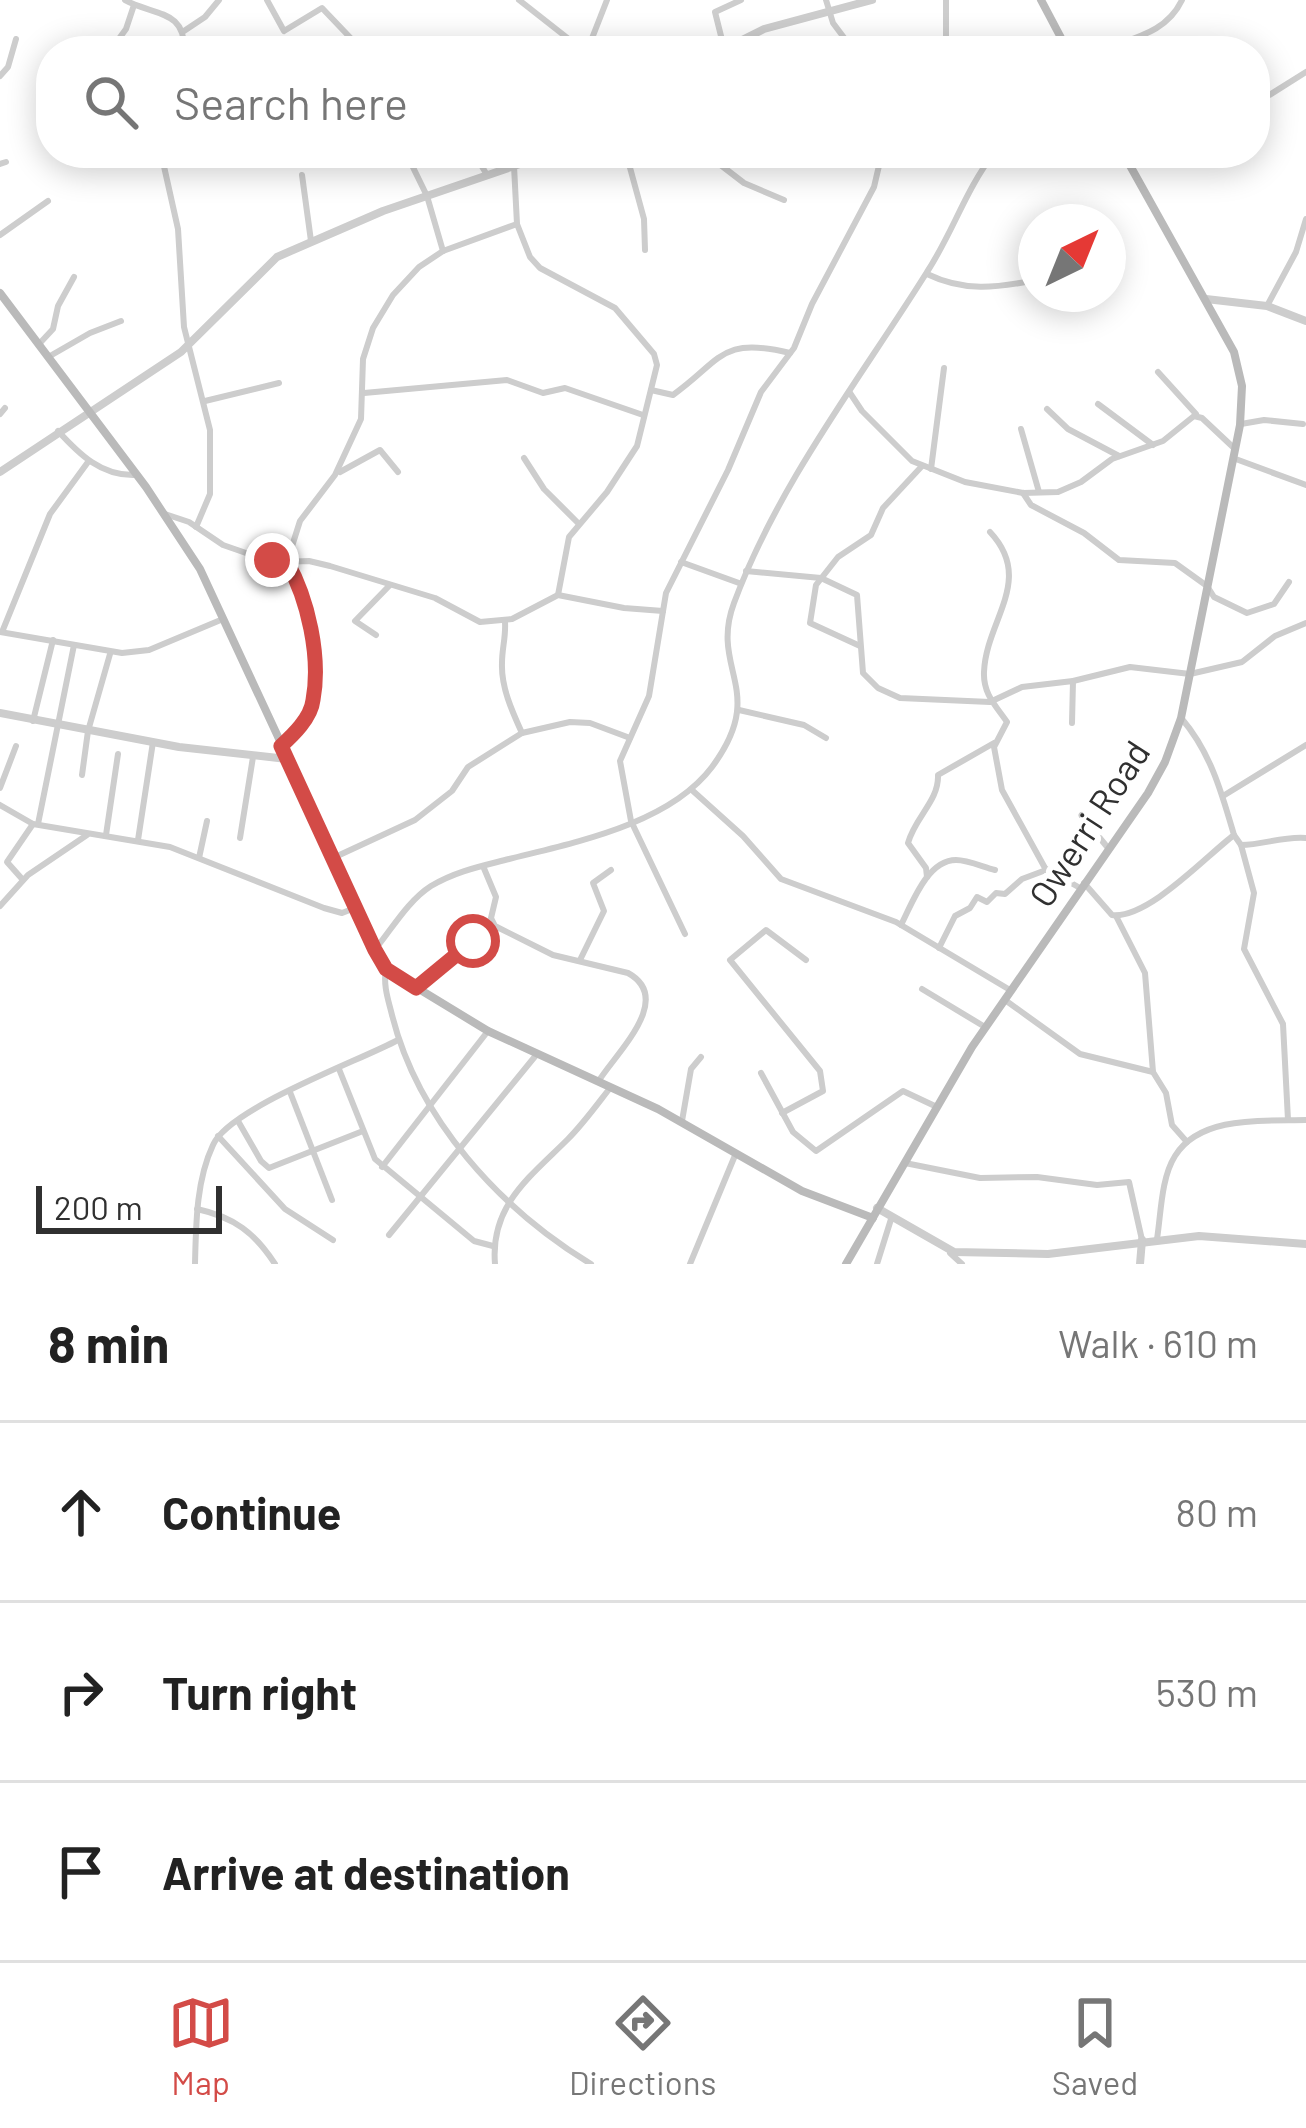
<!DOCTYPE html>
<meta charset="utf-8">
<style>
body{margin:0;font-family:Barlow,sans-serif;background:#f6f6f6;color:#222}
.compass{position:absolute;left:1018px;top:204px;width:108px;height:108px;border-radius:50%;background:#fff;box-shadow:0 6px 30px #0003;rotate:43deg}
.scale{position:absolute;left:36px;bottom:30px;width:186px;box-sizing:border-box;padding-left:12px;border:6px solid #303030;border-top:0;font-size:33px;line-height:42px;white-space:nowrap;color:#303030;-webkit-text-stroke:9px #fff;paint-order:stroke}
.stop{position:absolute;width:36px;height:36px;margin:-27px;border:9px solid #d34b47;border-radius:50%;background:#fff}
.stop.end{background:#d34b47;border-color:#fff;box-shadow:0 3px 12px #0008}
.list{margin:0;padding:0;list-style:none}
h2{display:flex;justify-content:space-between;align-items:center;height:156px;margin:0;padding:0 48px;font-size:51px}
h2 small{font-size:39px;font-weight:400;color:#767676}
.list li{display:grid;grid-template-columns:78px 1fr auto;gap:36px;align-items:center;box-sizing:border-box;height:180px;padding:0 48px;border-top:3px solid #e0e0e0}
.list b{display:block;font-size:45px;white-space:nowrap}
.list em{font-size:39px;font-style:normal;color:#767676}
.icon{flex:none;width:66px;height:66px;fill:none;stroke:currentColor;stroke-width:2;stroke-linecap:round;stroke-linejoin:round}
.map{position:relative;flex:none;width:1306px;height:1264px;overflow:hidden}
.search{position:absolute;background:#fff;box-shadow:0 6px 30px #0003;left:36px;right:36px;top:36px;height:132px;display:flex;align-items:center;gap:30px;box-sizing:border-box;padding:0 42px;border-radius:48px;color:#767676;font-size:45px}
.sheet{height:696px;background:#fff}
nav{display:flex;justify-content:space-around;align-items:center;box-sizing:border-box;height:168px;border-top:3px solid #e0e0e0;background:#fff;font-size:33px;color:#767676}
nav a{display:grid;justify-items:center;gap:6px}
nav .on{color:#d34b47}
.map>svg:first-child{display:block}
.lines{fill:none;stroke-linecap:round;stroke-linejoin:round}
.minor{stroke:#cdcdcd;stroke-width:6}
.tertiary{stroke:#cdcdcd;stroke-width:8}
.secondary{stroke:#bababa;stroke-width:8}
.route{stroke:#d34b47;stroke-width:15}
.labels{text-anchor:middle;dominant-baseline:central;stroke-width:12;stroke-linejoin:round;paint-order:stroke}
.street-label{font-size:36px;fill:#303030;stroke:#fff}
</style>
<div class="map">
<svg width="1306" height="1264" viewBox="0 0 1306 1264">
<rect width="100%" height="100%" fill="#fff"/>
<g class="lines">
<!-- minor -->
<g class="minor">
<path d="M125 0C154 16 186 9 184 51"/>
<polyline points="267,0 284,31 322,8 363,51"/>
<polyline points="519,0 584,51"/>
<polyline points="826,0 833,23 854,51"/>
<polyline points="184,31 205,17 219,0"/>
<polyline points="724,48 715,12 741,0"/>
<polyline points="110,51 126,29 134,5"/>
<polyline points="587,51 607,0"/>
<polyline points="946,51 946,0"/>
<path d="M1100 51C1131 38 1166 34 1182 0"/>
<polyline points="0,76 8,67 16,39"/>
<polyline points="1255,104 1306,72"/>
<polyline points="161,153 178,229 184,327 210,430 210,494 196,527"/>
<polyline points="406,153 427,196 443,251"/>
<polyline points="474,153 487,175"/>
<polyline points="626,153 644,219 645,250"/>
<polyline points="705,153 744,183 784,200"/>
<polyline points="0,164 6,162"/>
<polyline points="514,166 517,224 530,257 540,268 615,308 654,354 657,365 637,446 607,492 569,537 558,595"/>
<polyline points="302,175 311,241"/>
<polyline points="0,235 48,201"/>
<path d="M927 274C964 292 996 288 1036 280"/>
<polyline points="1267,306 1296,252 1306,219"/>
<polyline points="40,343 53,329 58,306 74,277"/>
<polyline points="50,356 90,333 121,321"/>
<polyline points="1158,372 1196,414"/>
<path d="M651 390 673 395C722 360 720 336 790 353"/>
<polyline points="364,393 507,380 543,393 565,388 643,415"/>
<polyline points="850,393 862,411 912,461 965,482 1023,493 1058,492 1081,482 1112,459 1163,441 1194,416 1202,418 1235,449"/>
<polyline points="205,401 279,383"/>
<polyline points="1098,404 1153,445"/>
<polyline points="1047,409 1068,429 1119,456"/>
<polyline points="0,414 5,408"/>
<polyline points="1241,424 1264,420 1303,424"/>
<polyline points="1021,429 1039,492"/>
<path d="M58 431C79 454 101 476 135 475"/>
<polyline points="524,458 544,489 578,523"/>
<polyline points="1233,458 1306,485"/>
<polyline points="931,469 944,368"/>
<polyline points="340,472 380,450 398,472"/>
<polyline points="1023,493 1031,505 1084,533 1119,560 1175,563 1207,586 1214,597 1247,613 1274,604 1289,582"/>
<polyline points="165,514 189,522 223,545 246,553 282,562 309,561 330,566 435,598 480,622 512,619 558,595 624,608 663,611"/>
<path d="M990 532C1035 580 986 620 984 672 983 694 996 706 1007 722L994 747 1002 790 1045 868 1080 888"/>
<polyline points="681,562 739,583"/>
<polyline points="746,571 821,578 857,595 863,673 878,688 900,698 990,702 1022,687 1073,681 1130,667 1190,674 1242,662 1275,636 1306,623"/>
<path d="M505 622C506 637 502 648 502 663 501 687 512 711 522 733"/>
<polyline points="0,632 122,653 149,650 223,619"/>
<polyline points="2,632 50,514 88,462"/>
<polyline points="376,635 355,621 389,586"/>
<polyline points="860,646 810,623 816,585 838,557 871,535 883,508 922,466"/>
<polyline points="739,710 804,725 826,738"/>
<polyline points="33,721 53,640"/>
<polyline points="1072,723 1073,681"/>
<path d="M282 745C294 734 305 722 311 708 325 675 304 592 287 562L300 521 335 475 361 419 363 359 373 328 393 295 419 267 443 251 517 224"/>
<polyline points="82,775 88,731 110,654"/>
<polyline points="0,788 16,746"/>
<polyline points="693,791 743,836 781,879 896,922 1010,990"/>
<polyline points="1223,796 1306,745"/>
<polyline points="0,805 33,824 170,847 324,908 342,913 355,908"/>
<polyline points="1081,815 1108,848"/>
<polyline points="38,824 74,645"/>
<polyline points="106,835 118,754"/>
<path d="M1234 835 1241 845C1263 845 1283 836 1306 838"/>
<polyline points="240,838 253,757"/>
<polyline points="138,840 153,742"/>
<polyline points="1241,845 1254,893 1244,949 1283,1024 1288,1120"/>
<polyline points="199,858 207,821"/>
<polyline points="333,858 415,820 452,791 468,767 522,733 570,722 590,723 630,738"/>
<path d="M483 866 496 897 491 918 495 926 553 955 628 973C675 999 616 1053 598 1082"/>
<path d="M927 877 926 868 908 843C915 817 939 801 938 775L994 743"/>
<polyline points="23,880 7,862 33,824"/>
<path d="M1084 883 1112 915C1148 919 1205 857 1234 835 1222 794 1211 753 1182 719"/>
<polyline points="0,906 28,875 87,835"/>
<polyline points="1116,916 1145,973 1153,1072"/>
<path d="M901 925C912 904 927 860 956 860 968 860 983 867 995 870"/>
<polyline points="685,934 631,821 620,761 649,696 666,593 728,470 761,392 794,348 812,304 874,187 882,153"/>
<path d="M377 947C393 927 409 900 431 886 456 871 482 866 509 859 576 842 669 824 712 767 769 690 709 670 734 603 778 484 860 379 927 272 952 234 966 189 994 153"/>
<polyline points="939,948 955,916 970,908 977,897 987,902 996,893 1005,894 1022,879 1046,870"/>
<polyline points="580,960 604,911 593,883 611,870"/>
<path d="M386 969C383 985 388 999 392 1015 418 1119 500 1209 591 1264"/>
<polyline points="416,988 459,956 492,922"/>
<polyline points="922,989 985,1027"/>
<polyline points="1005,1000 1080,1054 1153,1072 1166,1093 1172,1125 1187,1142"/>
<polyline points="339,1069 375,1159 474,1241 493,1246"/>
<polyline points="761,1073 793,1132 816,1151 903,1091 937,1107"/>
<polyline points="290,1092 332,1200"/>
<polyline points="782,1113 823,1091 820,1071 730,960 766,930 806,960"/>
<polyline points="238,1121 261,1161 269,1168 363,1131"/>
<polyline points="682,1121 691,1069 701,1057"/>
<polyline points="218,1136 285,1209 333,1240"/>
<polyline points="905,1163 980,1178 1037,1177 1097,1185 1129,1182 1142,1240"/>
<polyline points="382,1167 488,1031"/>
<path d="M197 1209C234 1217 255 1233 275 1264"/>
<polyline points="389,1235 537,1054"/>
<path d="M1157 1239C1161 1214 1161 1178 1175 1156 1200 1115 1265 1121 1306 1120"/>
<polyline points="950,1253 962,1264"/>
<path d="M195 1264C196 1225 196 1181 213 1145 229 1108 359 1061 398 1040"/>
<path d="M495 1264C490 1205 530 1177 568 1139 583 1124 596 1106 610 1088"/>
<polyline points="690,1264 736,1153"/>
<polyline points="877,1264 892,1216"/>
</g>
<!-- tertiary -->
<g class="tertiary">
<polyline points="720,51 764,29 872,0"/>
<polyline points="1206,299 1267,306 1306,321"/>
<polyline points="0,472 181,352 277,257 383,211 552,153"/>
<polyline points="0,713 179,747 287,759"/>
<polyline points="877,1208 954,1252 1048,1254 1199,1236 1306,1244"/>
<polyline points="1140,1264 1142,1240"/>
</g>
<!-- secondary -->
<g class="secondary">
<polyline points="1041,0 1068,51"/>
<polyline points="0,293 146,487 200,569 386,969 488,1031 658,1109 802,1191 873,1218"/>
<polyline points="846,1264 972,1047 1148,793 1165,762 1181,718 1240,425 1242,386 1234,352 1123,153"/>
</g>
</g>
<g class="lines">
<!-- route -->
<path class="route" d="M272 560 287 562C308 599 321 657 313 700 311 718 293 735 281 746L375 950 386 969 416 988 473 941"/>
</g>
<g class="labels">
<!-- street labels -->
<g class="street-label">
<text transform="translate(1088 823) rotate(-57)">Owerri Road</text>
</g>
</g>
</svg>
<svg class="compass" viewBox="-18 -18 36 36"><path d="M0-13l5 13h-10z" fill="#e53935"/><path d="M0 13l5-13h-10z" fill="#767676"/></svg>
<div class="scale">200 m</div>
<div class="stop" style="left:473px;top:941px"></div>
<div class="stop end" style="left:272px;top:560px"></div>
<div class="search"><svg class="icon" aria-label="search" viewBox="0 0 24 24"><circle cx="10" cy="10" r="6"/><path d="M15 15l6 6"/></svg>Search here</div>
</div>
<section class="sheet">
<h2>8 min<small>Walk · 610 m</small></h2>
<ul class="list">
<li><svg class="icon" aria-label="ahead" viewBox="0 0 24 24"><path d="M12 20V5M6 11l6-6 6 6"/></svg><div><b>Continue</b></div><em>80 m</em></li>
<li><svg class="icon" aria-label="right" viewBox="0 0 24 24"><path d="M7 20v-9h11M14 6l5 5-5 5"/></svg><div><b>Turn right</b></div><em>530 m</em></li>
<li><svg class="icon" aria-label="arrive" viewBox="0 0 24 24"><path d="M6 21V4h12l-3 4 3 4H6"/></svg><div><b>Arrive at destination</b></div></li>
</ul>
</section>
<nav>
<a class="on"><svg class="icon" aria-label="map" viewBox="0 0 24 24"><path d="M3 6l6-2 6 2 6-2v14l-6 2-6-2-6 2zM9 4v14M15 6v14"/></svg>Map</a>
<a><svg class="icon" aria-label="directions" viewBox="0 0 24 24"><path d="M12 3l9 9-9 9-9-9zM9 14v-3h6M13 9l2 2-2 2"/></svg>Directions</a>
<a><svg class="icon" aria-label="saved" viewBox="0 0 24 24"><path d="M7 4h10v16l-5-4-5 4z"/></svg>Saved</a>
</nav>
